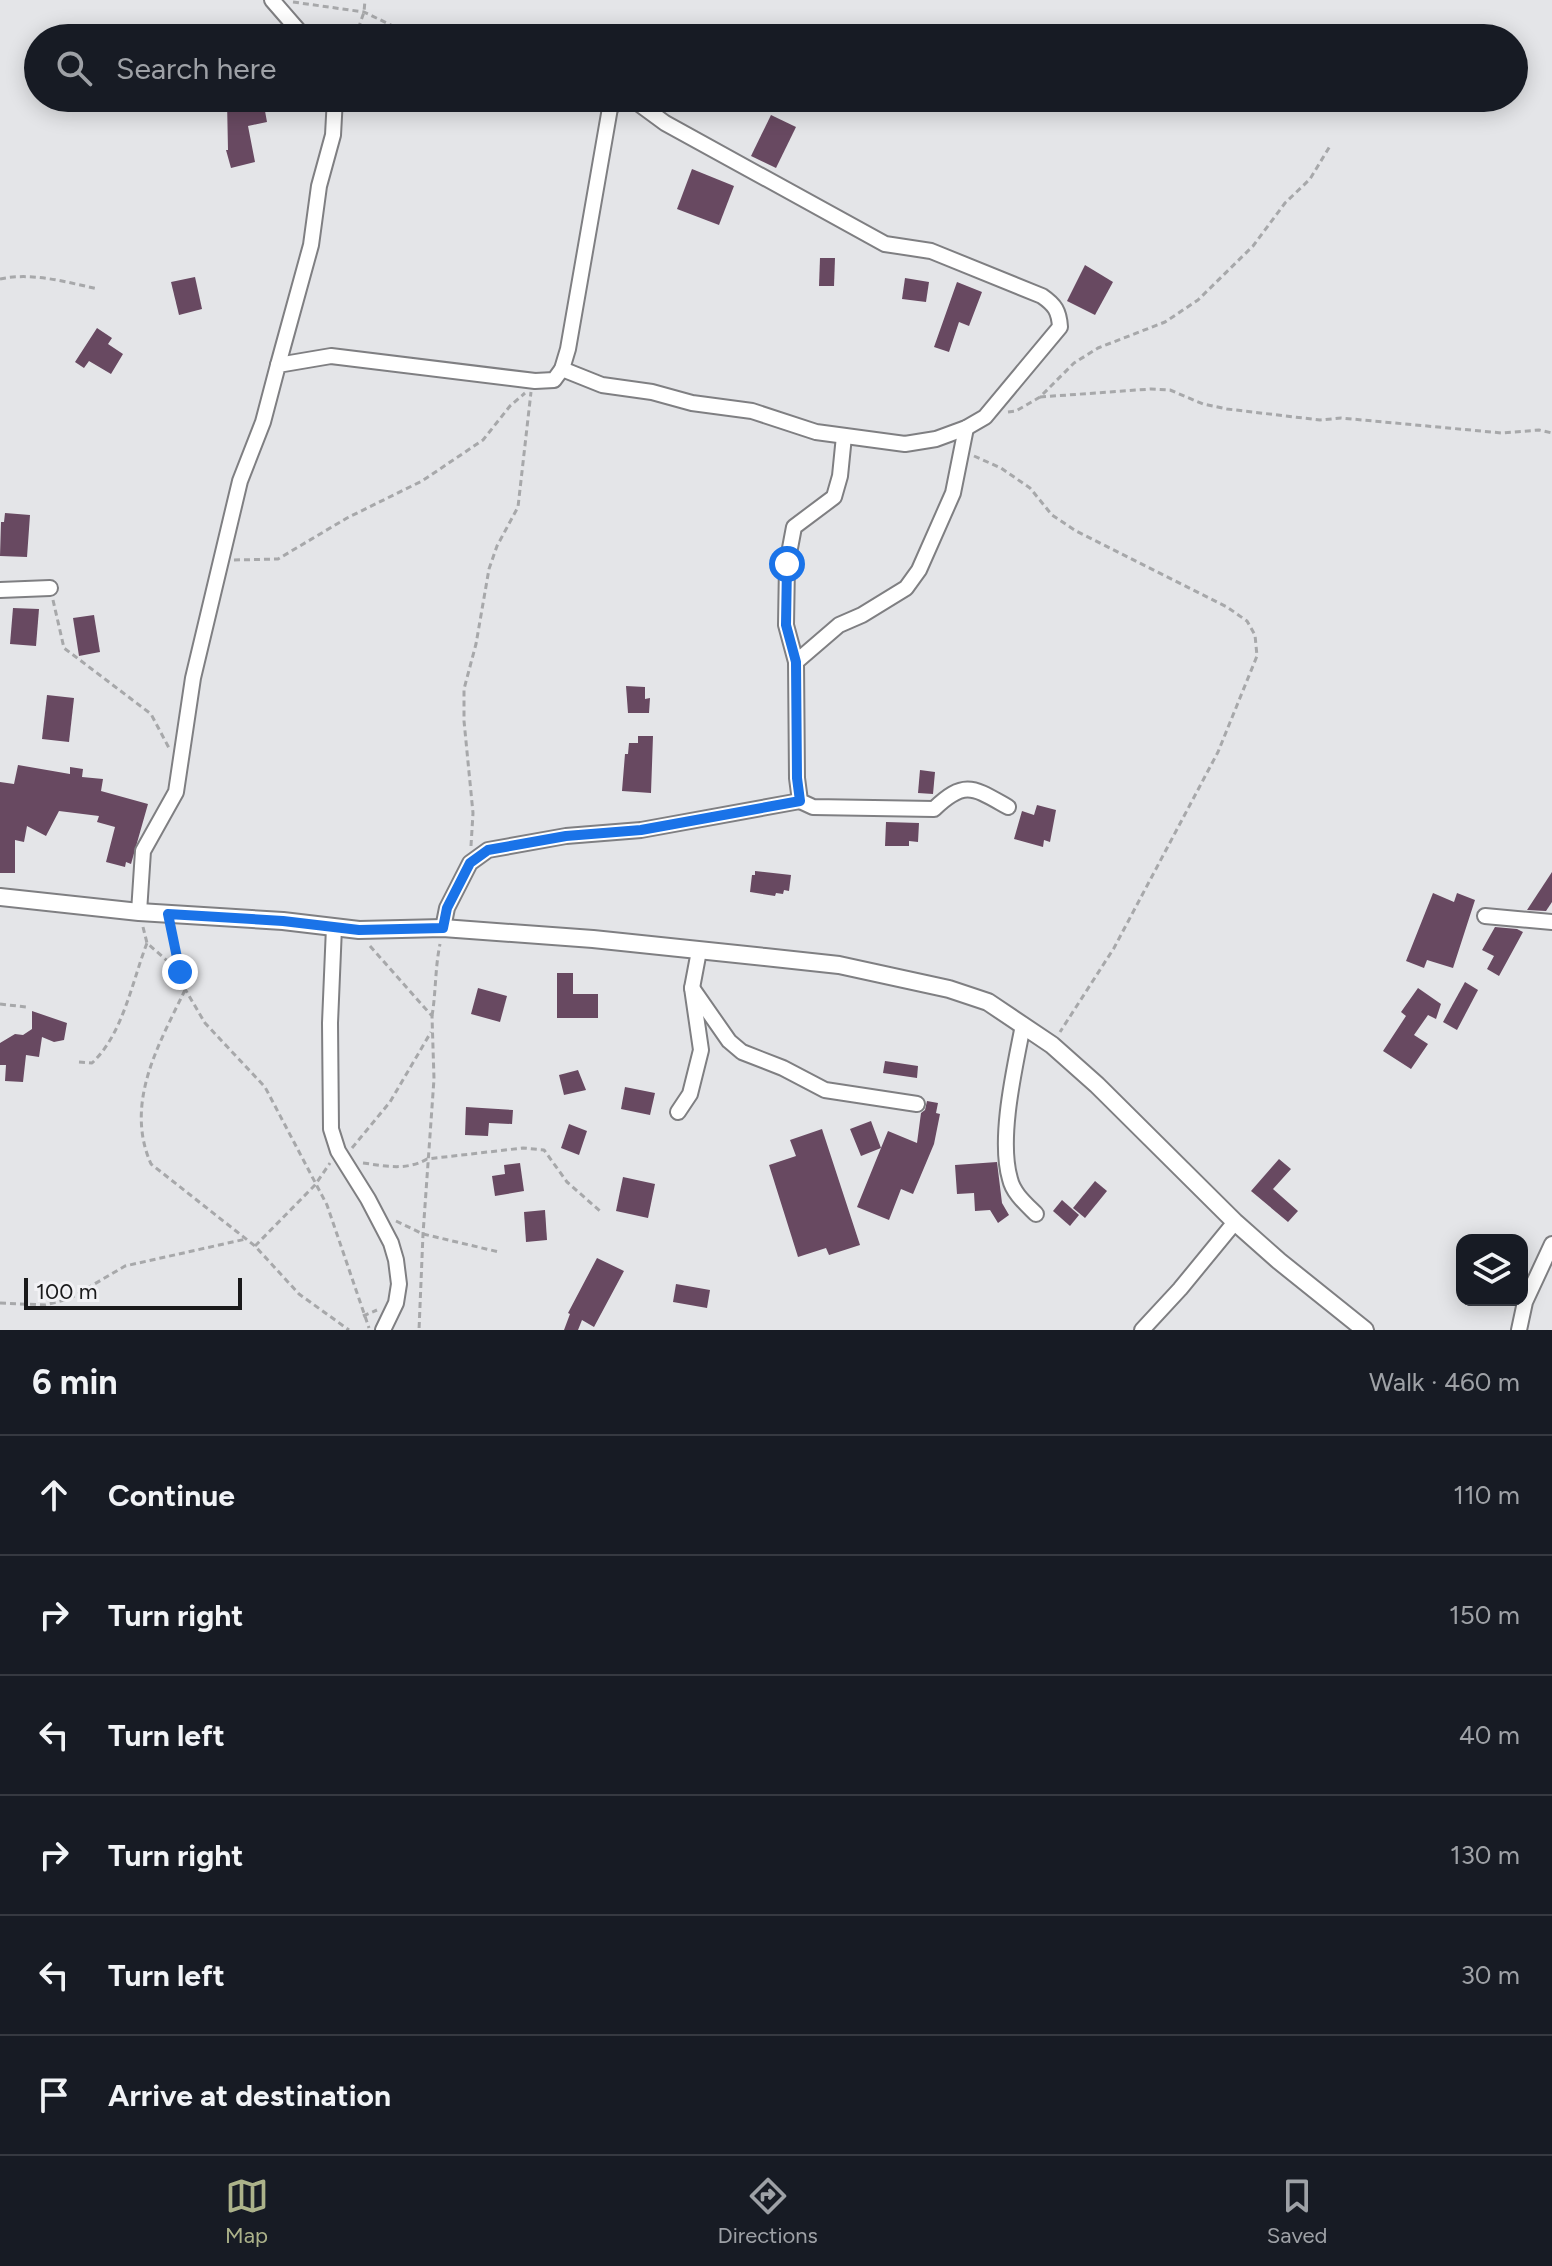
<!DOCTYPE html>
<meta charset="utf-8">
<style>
body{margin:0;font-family:Figtree,sans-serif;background:#20242c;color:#f1f3f6}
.controls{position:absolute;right:24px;bottom:24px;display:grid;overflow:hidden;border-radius:16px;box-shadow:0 4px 20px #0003}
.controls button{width:72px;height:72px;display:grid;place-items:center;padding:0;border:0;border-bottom:2px solid #363941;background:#171b24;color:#f1f3f6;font:40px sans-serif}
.scale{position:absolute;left:24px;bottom:20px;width:218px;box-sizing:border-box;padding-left:8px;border:4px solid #1a1a1b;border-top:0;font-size:22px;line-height:28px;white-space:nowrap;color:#1a1a1b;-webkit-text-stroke:6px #f2f2f5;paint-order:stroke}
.stop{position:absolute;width:24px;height:24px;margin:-18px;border:6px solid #1a73e8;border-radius:50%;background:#fff}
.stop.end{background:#1a73e8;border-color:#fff;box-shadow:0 2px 8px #0008}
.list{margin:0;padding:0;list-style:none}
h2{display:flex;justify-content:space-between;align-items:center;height:104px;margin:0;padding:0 32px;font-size:34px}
h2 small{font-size:26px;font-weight:400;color:#9ea1a6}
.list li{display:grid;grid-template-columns:52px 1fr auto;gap:24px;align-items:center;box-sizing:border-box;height:120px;padding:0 32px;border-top:2px solid #363941}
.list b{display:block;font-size:30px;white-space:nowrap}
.list em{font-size:26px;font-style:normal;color:#9ea1a6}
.icon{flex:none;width:44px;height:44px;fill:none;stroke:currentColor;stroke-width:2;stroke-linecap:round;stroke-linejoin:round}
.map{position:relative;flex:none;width:1552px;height:1330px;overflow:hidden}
.search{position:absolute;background:#171b24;box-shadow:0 4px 20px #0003;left:24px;right:24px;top:24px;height:88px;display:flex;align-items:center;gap:20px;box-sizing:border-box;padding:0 28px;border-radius:44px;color:#9ea1a6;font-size:30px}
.sheet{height:824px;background:#171b24}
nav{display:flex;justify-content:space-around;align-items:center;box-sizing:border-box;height:112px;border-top:2px solid #363941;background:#171b24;font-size:22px;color:#9ea1a6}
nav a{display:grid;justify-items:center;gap:4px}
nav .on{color:#acb28a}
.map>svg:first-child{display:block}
.building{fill:#684961}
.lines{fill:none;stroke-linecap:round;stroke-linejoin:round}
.minor-casing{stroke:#7f7f82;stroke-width:18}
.tertiary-casing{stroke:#7f7f82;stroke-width:20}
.path{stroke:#a7a8aa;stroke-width:3;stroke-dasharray:6 4;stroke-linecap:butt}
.minor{stroke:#fff;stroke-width:14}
.tertiary{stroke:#fff;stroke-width:16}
.route{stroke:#1a73e8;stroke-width:10}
</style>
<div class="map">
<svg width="1552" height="1330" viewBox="0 0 1552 1330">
<rect width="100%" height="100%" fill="#e4e5e8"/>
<!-- building -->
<g class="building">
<polygon points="263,100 267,122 248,126 255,162 231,168 226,150 228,150 227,101"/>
<polygon points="771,115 796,127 776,168 751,156"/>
<polygon points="692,169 734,186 719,225 677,209"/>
<polygon points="820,258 835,258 834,286 819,286"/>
<polygon points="1085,265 1113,282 1095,315 1067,301"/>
<polygon points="195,277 202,309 179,315 171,282"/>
<polygon points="905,278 929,282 926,302 902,299"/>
<polygon points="957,282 982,292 969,326 959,322 949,352 934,347"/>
<polygon points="97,328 112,338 108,344 123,354 111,374 89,361 84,368 75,362"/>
<polygon points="5,513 30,515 27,557 0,556 1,522 4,522"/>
<polygon points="13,608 39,609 36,646 10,644"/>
<polygon points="94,615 100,652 79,656 73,618"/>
<polygon points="626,686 645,687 645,699 650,698 649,713 628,713"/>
<polygon points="47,695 74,698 69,742 42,739"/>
<polygon points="638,736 653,736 651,793 622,791 625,754 628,754 629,743 638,743"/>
<polygon points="18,765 70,774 70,767 83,769 82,777 103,779 101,791 148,804 131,864 126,862 125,867 106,862 115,827 97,822 99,816 59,811 46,836 27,826 24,842 15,840 15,873 0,873 0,782 14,784"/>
<polygon points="920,770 935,772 933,794 918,793"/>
<polygon points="1037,805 1056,810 1050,842 1044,840 1043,847 1014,839 1022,811 1034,815"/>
<polygon points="886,822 919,823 918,842 909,841 909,846 885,846"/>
<polygon points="755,871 791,875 789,891 784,890 783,894 776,893 775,896 750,892 752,875 755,875"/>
<polygon points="1552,872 1552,902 1546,911 1527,910"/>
<polygon points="1433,893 1454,902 1457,893 1475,900 1453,968 1427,960 1424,968 1406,961"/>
<polygon points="1495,927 1517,929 1523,932 1499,976 1487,969 1494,956 1482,950"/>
<polygon points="557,973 573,973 573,994 598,994 598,1018 557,1018"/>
<polygon points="1465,982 1478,990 1457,1030 1443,1022"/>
<polygon points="478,988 507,996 500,1022 471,1014"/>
<polygon points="1418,988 1441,1004 1436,1019 1428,1015 1414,1035 1428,1044 1411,1069 1383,1051 1406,1016 1401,1012"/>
<polygon points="32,1011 67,1023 64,1040 54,1042 42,1037 39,1057 26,1055 23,1082 5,1081 6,1065 0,1065 0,1043 15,1034 23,1035 32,1029"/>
<polygon points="885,1061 918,1066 917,1078 883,1073"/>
<polygon points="578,1070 586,1090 564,1095 559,1075"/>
<polygon points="625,1087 655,1093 650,1115 621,1109"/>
<polygon points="927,1101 938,1103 936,1113 940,1114 934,1144 913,1194 901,1189 889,1220 857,1207 881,1148 861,1156 850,1129 871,1121 881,1148 888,1131 917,1143 921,1113 925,1110"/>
<polygon points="466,1107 513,1110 512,1124 489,1123 488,1136 465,1135"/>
<polygon points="569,1124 587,1131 579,1155 561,1148"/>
<polygon points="822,1129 860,1245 829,1255 826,1248 798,1257 769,1165 796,1156 790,1140"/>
<polygon points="1279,1159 1291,1169 1273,1189 1298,1211 1288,1222 1251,1191"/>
<polygon points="997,1162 1002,1203 1009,1215 998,1223 990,1210 975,1211 974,1193 957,1194 955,1165"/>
<polygon points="520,1163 524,1191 495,1196 492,1176 505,1174 504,1165"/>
<polygon points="623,1177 655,1184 648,1218 616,1211"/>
<polygon points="1095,1181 1107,1191 1085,1218 1073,1208"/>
<polygon points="1062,1200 1079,1215 1070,1226 1053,1211"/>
<polygon points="545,1210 547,1240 526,1242 524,1212"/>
<polygon points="597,1258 624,1271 594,1327 582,1320 578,1330 564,1330 570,1314 568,1313"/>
<polygon points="676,1284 710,1290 707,1308 673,1302"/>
</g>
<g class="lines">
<defs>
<g id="minor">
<polyline points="272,0 305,38"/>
<polyline points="278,365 311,245 319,186 333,135 335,98"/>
<path d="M562 369 602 385 652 392 692 403 752 411 816 432 905 444 936 439 966 428 985 417 1060 327C1059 311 1055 305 1042 296L931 251 885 244 665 123 631 98"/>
<path d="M966 428 953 493 919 570 906 588 862 615 839 625 796 662 797 778 800 801 813 807 934 809C965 779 974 788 1008 807"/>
<polyline points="0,590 50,588"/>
<polyline points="796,662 786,625 787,564 794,527 834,497 840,476 844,436"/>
<polyline points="139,912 143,851 176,792 193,678 240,481 263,422 278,365 331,356 535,381 554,380 562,369 568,349 610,108 618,101 630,98"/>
<polyline points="1485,916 1552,922"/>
<polyline points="334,927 330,1023 331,1129 338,1151 368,1199 391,1243 396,1260 399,1284 396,1303 383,1330"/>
<polyline points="443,928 447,908 470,863 488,850 566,836 641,830 800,801"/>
<polyline points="692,988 729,1041 742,1052 783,1068 825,1090 917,1104"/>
<path d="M1023 1025C1015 1067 998 1138 1010 1179 1013 1193 1026 1204 1036 1214"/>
<polyline points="678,1112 690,1094 701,1050 692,988 699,951"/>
<polyline points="1142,1330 1180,1289 1235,1222"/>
<polyline points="1519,1330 1525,1302 1552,1244"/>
</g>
<polyline id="tertiary" points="0,897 139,912 283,921 359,930 443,928 593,939 765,957 839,965 949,989 988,1002 1052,1045 1097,1085 1235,1222 1279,1261 1365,1330"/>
</defs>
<!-- minor casing -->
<use href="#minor" class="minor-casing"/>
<!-- tertiary casing -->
<use href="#tertiary" class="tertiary-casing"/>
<!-- path -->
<g class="path">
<polyline points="293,2 364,12 395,27 440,38"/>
<polyline points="355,38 364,12 365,0"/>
<path d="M0 279C32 272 66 282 98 289"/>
<polyline points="1040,397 1151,389 1170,390 1203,404 1227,409 1320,420 1341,418 1502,433 1539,430 1552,433"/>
<polyline points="1008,412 1016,411 1040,397 1074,363 1098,348 1165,322 1198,300 1253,246 1285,203 1310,179 1330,146"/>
<polyline points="974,456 1001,468 1030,488 1052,515 1076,531 1227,607 1247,621 1255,635 1257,656 1218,752 1114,948 1060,1032"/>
<polyline points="234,560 278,559 347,518 422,481 483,440 510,406 525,393"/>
<polyline points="53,600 64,648 151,714 169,748"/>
<polyline points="471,846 473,813 464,721 464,689 476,644 489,569 497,546 518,507 531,392"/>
<polyline points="143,927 147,943 180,972"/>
<polyline points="171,929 185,989 205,1023 265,1087 327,1205 369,1328"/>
<polyline points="370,946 432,1016 434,1079 423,1234 419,1330"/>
<path d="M185 990C159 1044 124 1103 151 1164L255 1246 299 1294 349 1330"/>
<polyline points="0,1004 26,1007"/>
<path d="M432 1016C436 992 435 968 440 944"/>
<path d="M79 1062 92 1063C123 1034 132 982 147 943"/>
<polyline points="352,1148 390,1102 431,1032"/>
<path d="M363 1163C386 1166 406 1171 427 1159L523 1148 544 1150 567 1182 600 1211"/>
<polyline points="396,1221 423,1234 499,1252"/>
<polyline points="255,1246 315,1185 330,1163"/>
<polyline points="0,1303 45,1305 69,1299 125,1266 246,1239"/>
<polyline points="363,1316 377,1310"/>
</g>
<!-- minor -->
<use href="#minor" class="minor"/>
<!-- tertiary -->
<use href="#tertiary" class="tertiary"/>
</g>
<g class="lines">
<!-- route -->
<polyline class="route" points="180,972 168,914 283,921 359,930 443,928 447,908 470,863 488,850 566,836 641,830 800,801 797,778 796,662 786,625 787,564"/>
</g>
</svg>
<div class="controls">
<button><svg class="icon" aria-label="layers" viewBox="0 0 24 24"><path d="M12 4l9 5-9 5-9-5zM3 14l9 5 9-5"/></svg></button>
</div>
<div class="scale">100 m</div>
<div class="stop" style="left:787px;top:564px"></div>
<div class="stop end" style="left:180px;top:972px"></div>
<div class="search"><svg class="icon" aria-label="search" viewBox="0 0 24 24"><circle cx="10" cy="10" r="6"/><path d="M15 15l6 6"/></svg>Search here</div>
</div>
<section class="sheet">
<h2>6 min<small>Walk · 460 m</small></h2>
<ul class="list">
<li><svg class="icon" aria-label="ahead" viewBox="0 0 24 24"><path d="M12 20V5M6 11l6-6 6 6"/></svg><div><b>Continue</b></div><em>110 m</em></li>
<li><svg class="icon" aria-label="right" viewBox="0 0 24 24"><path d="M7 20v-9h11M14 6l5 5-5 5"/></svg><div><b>Turn right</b></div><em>150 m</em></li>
<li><svg class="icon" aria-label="left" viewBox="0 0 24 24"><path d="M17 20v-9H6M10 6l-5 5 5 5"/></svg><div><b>Turn left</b></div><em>40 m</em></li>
<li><svg class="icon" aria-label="right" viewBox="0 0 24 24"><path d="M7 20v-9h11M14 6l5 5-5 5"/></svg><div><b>Turn right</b></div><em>130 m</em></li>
<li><svg class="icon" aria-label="left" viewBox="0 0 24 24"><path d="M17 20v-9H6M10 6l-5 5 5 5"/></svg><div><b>Turn left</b></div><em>30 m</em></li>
<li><svg class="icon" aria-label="arrive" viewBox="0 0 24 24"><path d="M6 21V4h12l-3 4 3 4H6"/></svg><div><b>Arrive at destination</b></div></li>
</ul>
</section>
<nav>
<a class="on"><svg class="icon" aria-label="map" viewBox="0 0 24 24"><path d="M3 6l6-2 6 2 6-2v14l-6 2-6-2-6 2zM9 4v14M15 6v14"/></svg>Map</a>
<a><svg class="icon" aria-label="directions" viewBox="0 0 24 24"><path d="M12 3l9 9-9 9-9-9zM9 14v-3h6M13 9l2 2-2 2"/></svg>Directions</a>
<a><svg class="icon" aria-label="saved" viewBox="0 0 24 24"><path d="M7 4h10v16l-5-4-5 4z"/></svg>Saved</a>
</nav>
